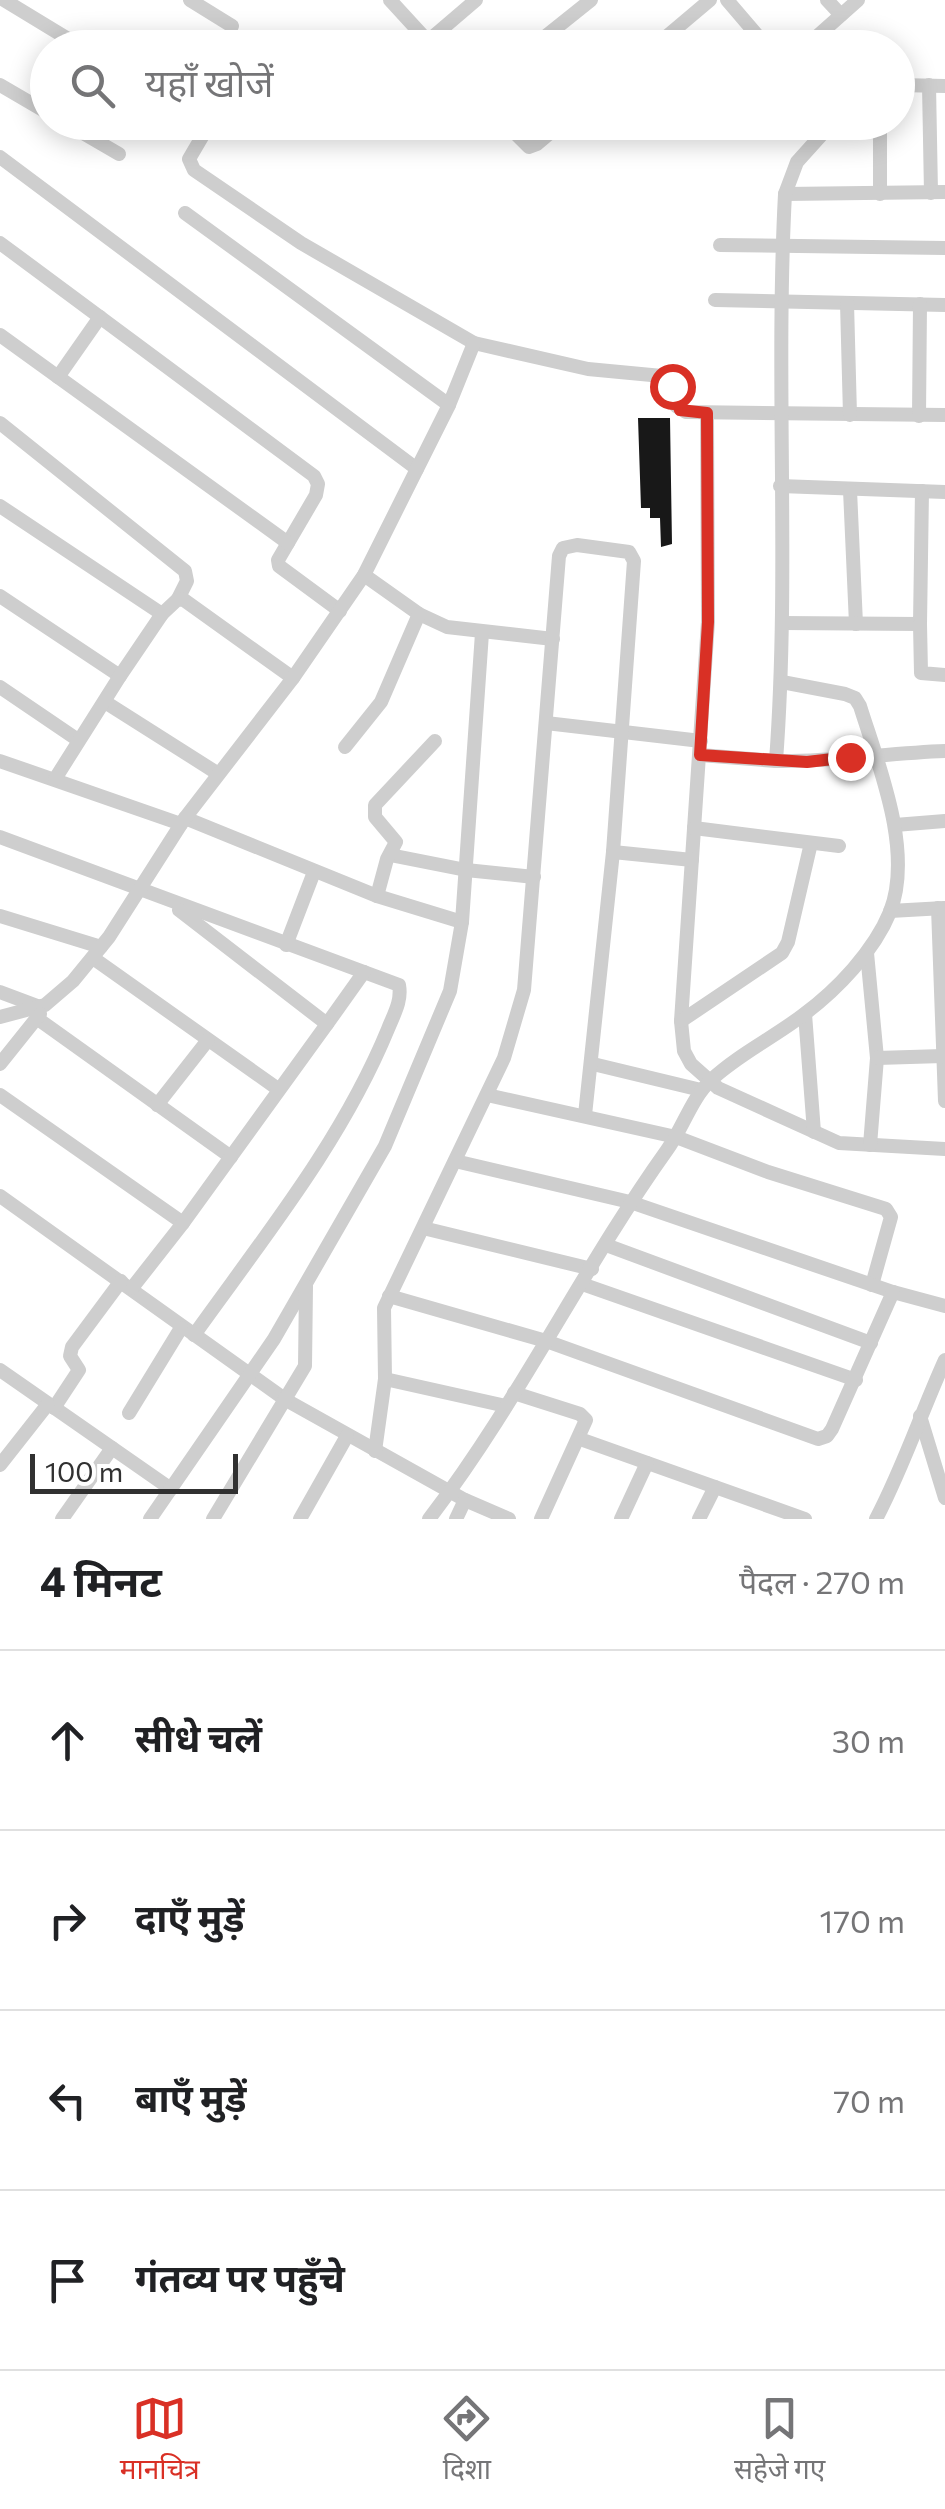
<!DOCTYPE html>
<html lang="hi">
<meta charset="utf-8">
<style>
body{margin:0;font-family:Commissioner,"Noto Sans Devanagari",sans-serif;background:#f6f6f6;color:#202124}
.scale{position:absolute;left:30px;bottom:25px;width:208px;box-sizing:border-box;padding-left:10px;border:5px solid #313131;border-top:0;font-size:28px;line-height:35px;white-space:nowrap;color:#313131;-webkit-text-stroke:8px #fff;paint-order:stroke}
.stop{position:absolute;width:30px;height:30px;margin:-22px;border:8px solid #d93025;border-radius:50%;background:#fff}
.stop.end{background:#d93025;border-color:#fff;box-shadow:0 2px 10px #0008}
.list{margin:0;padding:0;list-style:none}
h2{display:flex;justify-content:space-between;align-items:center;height:130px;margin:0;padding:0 40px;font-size:42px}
h2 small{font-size:32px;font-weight:400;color:#757577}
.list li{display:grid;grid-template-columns:65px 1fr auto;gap:30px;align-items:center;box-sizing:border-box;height:180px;padding:0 40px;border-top:2px solid #e0e0e0}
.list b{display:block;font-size:38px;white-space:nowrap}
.list em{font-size:32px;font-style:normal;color:#757577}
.icon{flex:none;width:55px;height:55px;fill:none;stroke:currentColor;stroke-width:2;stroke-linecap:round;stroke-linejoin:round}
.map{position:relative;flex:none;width:945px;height:1519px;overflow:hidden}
.search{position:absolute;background:#fff;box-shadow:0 5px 25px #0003;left:30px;right:30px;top:30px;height:110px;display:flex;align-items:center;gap:25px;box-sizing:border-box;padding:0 35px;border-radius:55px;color:#757577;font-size:38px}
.sheet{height:850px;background:#fff}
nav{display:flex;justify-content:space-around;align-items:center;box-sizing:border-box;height:140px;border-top:2px solid #e0e0e0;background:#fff;font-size:28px;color:#757577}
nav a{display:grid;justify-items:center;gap:5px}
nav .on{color:#d93025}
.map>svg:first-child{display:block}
.building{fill:#181818}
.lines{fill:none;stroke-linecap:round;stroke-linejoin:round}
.minor{stroke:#cecece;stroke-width:14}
.route{stroke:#d93025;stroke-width:12}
</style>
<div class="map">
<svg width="945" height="1519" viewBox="0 0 945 1519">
<rect width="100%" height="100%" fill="#fff"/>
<!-- building -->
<polygon class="building" points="638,418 670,418 672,544 661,547 660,518 650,518 650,508 641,508"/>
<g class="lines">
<!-- minor -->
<g class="minor">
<polyline points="4,0 83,48"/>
<polyline points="190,0 232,26"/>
<polyline points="390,0 434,48"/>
<polyline points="727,0 768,48"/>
<polyline points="827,0 841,15"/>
<polyline points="428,41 476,0"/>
<polyline points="531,48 591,0"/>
<polyline points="653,48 710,0"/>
<polyline points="804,48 858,0"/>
<polyline points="0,85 48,113"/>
<polyline points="898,85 945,86"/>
<polyline points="929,85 931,193"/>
<polyline points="64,122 119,154"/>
<polyline points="205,122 206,130 189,159 194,170 301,243 474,343 588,369 662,376 672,386 676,406 686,412 945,415"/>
<polyline points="504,122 529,147 537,144 563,122"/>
<polyline points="880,122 880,194"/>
<polyline points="0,157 417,469"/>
<polyline points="785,194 945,192"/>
<polyline points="185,213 449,405"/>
<polyline points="0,243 314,476 318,484 316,495 278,560 279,566 340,611"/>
<polyline points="720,245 945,248"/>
<polyline points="715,300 945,305"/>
<polyline points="847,303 850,415"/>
<polyline points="0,335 288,543"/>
<polyline points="58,377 100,317"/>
<polyline points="707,413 708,622 681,1021 684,1051 691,1064 718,1088 839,1143 945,1149"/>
<polyline points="919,416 920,304"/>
<polyline points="0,423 185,571 187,581 178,599"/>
<polyline points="780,486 945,492"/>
<polyline points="850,490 856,624"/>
<polyline points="0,506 162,614"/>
<polyline points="364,575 419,614 447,627 553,639"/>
<polyline points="0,596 120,676"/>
<polyline points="782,623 920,624 922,491"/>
<polyline points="920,624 921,673 945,675"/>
<polyline points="0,687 78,740"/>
<polyline points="105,702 217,773"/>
<polyline points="546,723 701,741"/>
<polyline points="345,747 381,702 419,614"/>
<path d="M700 755 776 761C790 573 775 383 785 194L797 162 833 122"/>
<polyline points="0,761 181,824"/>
<path d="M776 761C832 762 888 753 945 751"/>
<polyline points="55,779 120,676 162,614 178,599 184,600 293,678"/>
<polyline points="185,818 377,896 462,922"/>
<polyline points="895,825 945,821"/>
<polyline points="694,828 839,846"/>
<path d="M0 837 399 985C402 1001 394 1014 388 1029 342 1141 264 1237 194 1335"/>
<polyline points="613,852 692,860"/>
<polyline points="390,855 466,870 534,877"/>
<polyline points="377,896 387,859 396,842 375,817 375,805 435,741"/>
<polyline points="938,908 945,1101"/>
<polyline points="890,911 944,908"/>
<polyline points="0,916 101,947"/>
<polyline points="286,945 314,872"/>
<polyline points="867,953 877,1058 870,1145"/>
<polyline points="93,958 278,1089"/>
<polyline points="0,992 40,1007"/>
<polyline points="805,1014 814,1132"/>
<polyline points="0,1017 45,1005 73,981 109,937 185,818 293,678 364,575 449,405 474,343"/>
<polyline points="38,1019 231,1157"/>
<polyline points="681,1021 782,953 788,942 811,843"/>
<polyline points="327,1024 364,972"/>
<polyline points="877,1058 943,1056"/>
<polyline points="0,1064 40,1014"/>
<polyline points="593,1064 701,1090"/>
<polyline points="0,1095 183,1223"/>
<polyline points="487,1095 676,1137 768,1172 886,1209 891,1217 872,1285"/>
<polyline points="157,1105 208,1040"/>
<polyline points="455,1161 630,1202 893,1292 945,1306"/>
<polyline points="0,1196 286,1400 465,1500 509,1519"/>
<polyline points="423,1228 592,1269"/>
<polyline points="606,1245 871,1343"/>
<polyline points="582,1284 856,1380"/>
<polyline points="132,1288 183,1223 327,1024 179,910"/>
<polyline points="389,1296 546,1341 818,1439 827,1436 832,1429 893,1292"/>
<polyline points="0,1370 171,1489"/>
<polyline points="385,1379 506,1406"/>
<polyline points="514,1393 580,1414 586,1420 541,1519"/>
<polyline points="54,1408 79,1370 70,1356 72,1347 121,1281"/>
<polyline points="129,1413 181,1328"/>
<polyline points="920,1416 945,1498"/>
<polyline points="580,1439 805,1519"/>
<polyline points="375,1451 385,1379 384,1308 504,1058 524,990 559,556 563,548 577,545 629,552 634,561 613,852 585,1115"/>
<polyline points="0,1465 48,1404"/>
<polyline points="62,1519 112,1448"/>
<polyline points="150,1519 274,1339 385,1146 450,991 462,922 482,633"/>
<polyline points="213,1519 305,1366 306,1286"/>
<polyline points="300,1519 347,1436"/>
<path d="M429 1519C518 1403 582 1269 667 1150 683 1128 691 1099 711 1080 739 1054 773 1038 803 1015 837 990 874 951 890 912 914 851 878 764 860 706L855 698 845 694 782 682"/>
<polyline points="456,1519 465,1500"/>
<polyline points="621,1519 647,1463"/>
<polyline points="699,1519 715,1487"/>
<path d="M876 1519C903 1468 921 1413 945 1360"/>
</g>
</g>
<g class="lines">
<!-- route -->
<polyline class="route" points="672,386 680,410 707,413 708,622 700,755 807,762 850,757"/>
</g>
</svg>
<div class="scale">100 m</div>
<div class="stop" style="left:672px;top:386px"></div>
<div class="stop end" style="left:850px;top:757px"></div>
<div class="search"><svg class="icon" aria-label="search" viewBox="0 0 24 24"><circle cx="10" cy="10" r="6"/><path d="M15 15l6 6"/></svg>यहाँ खोजें</div>
</div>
<section class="sheet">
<h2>4 मिनट<small>पैदल · 270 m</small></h2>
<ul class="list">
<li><svg class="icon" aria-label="ahead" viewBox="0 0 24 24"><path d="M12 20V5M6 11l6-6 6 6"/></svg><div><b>सीधे चलें</b></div><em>30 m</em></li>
<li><svg class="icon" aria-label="right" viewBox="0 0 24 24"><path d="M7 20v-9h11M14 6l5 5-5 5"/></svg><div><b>दाएँ मुड़ें</b></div><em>170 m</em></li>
<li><svg class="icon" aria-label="left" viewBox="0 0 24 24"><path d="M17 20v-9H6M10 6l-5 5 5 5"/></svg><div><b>बाएँ मुड़ें</b></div><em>70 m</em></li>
<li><svg class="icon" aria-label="arrive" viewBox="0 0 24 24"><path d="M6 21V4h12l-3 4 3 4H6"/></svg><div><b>गंतव्य पर पहुँचे</b></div></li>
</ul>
</section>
<nav>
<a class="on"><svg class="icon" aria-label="map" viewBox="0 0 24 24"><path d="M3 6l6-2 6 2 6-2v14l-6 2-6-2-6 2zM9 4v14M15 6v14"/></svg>मानचित्र</a>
<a><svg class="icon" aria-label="directions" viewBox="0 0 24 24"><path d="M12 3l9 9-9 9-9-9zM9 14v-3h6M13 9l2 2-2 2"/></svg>दिशा</a>
<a><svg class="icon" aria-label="saved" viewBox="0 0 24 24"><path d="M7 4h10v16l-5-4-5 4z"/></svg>सहेजे गए</a>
</nav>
